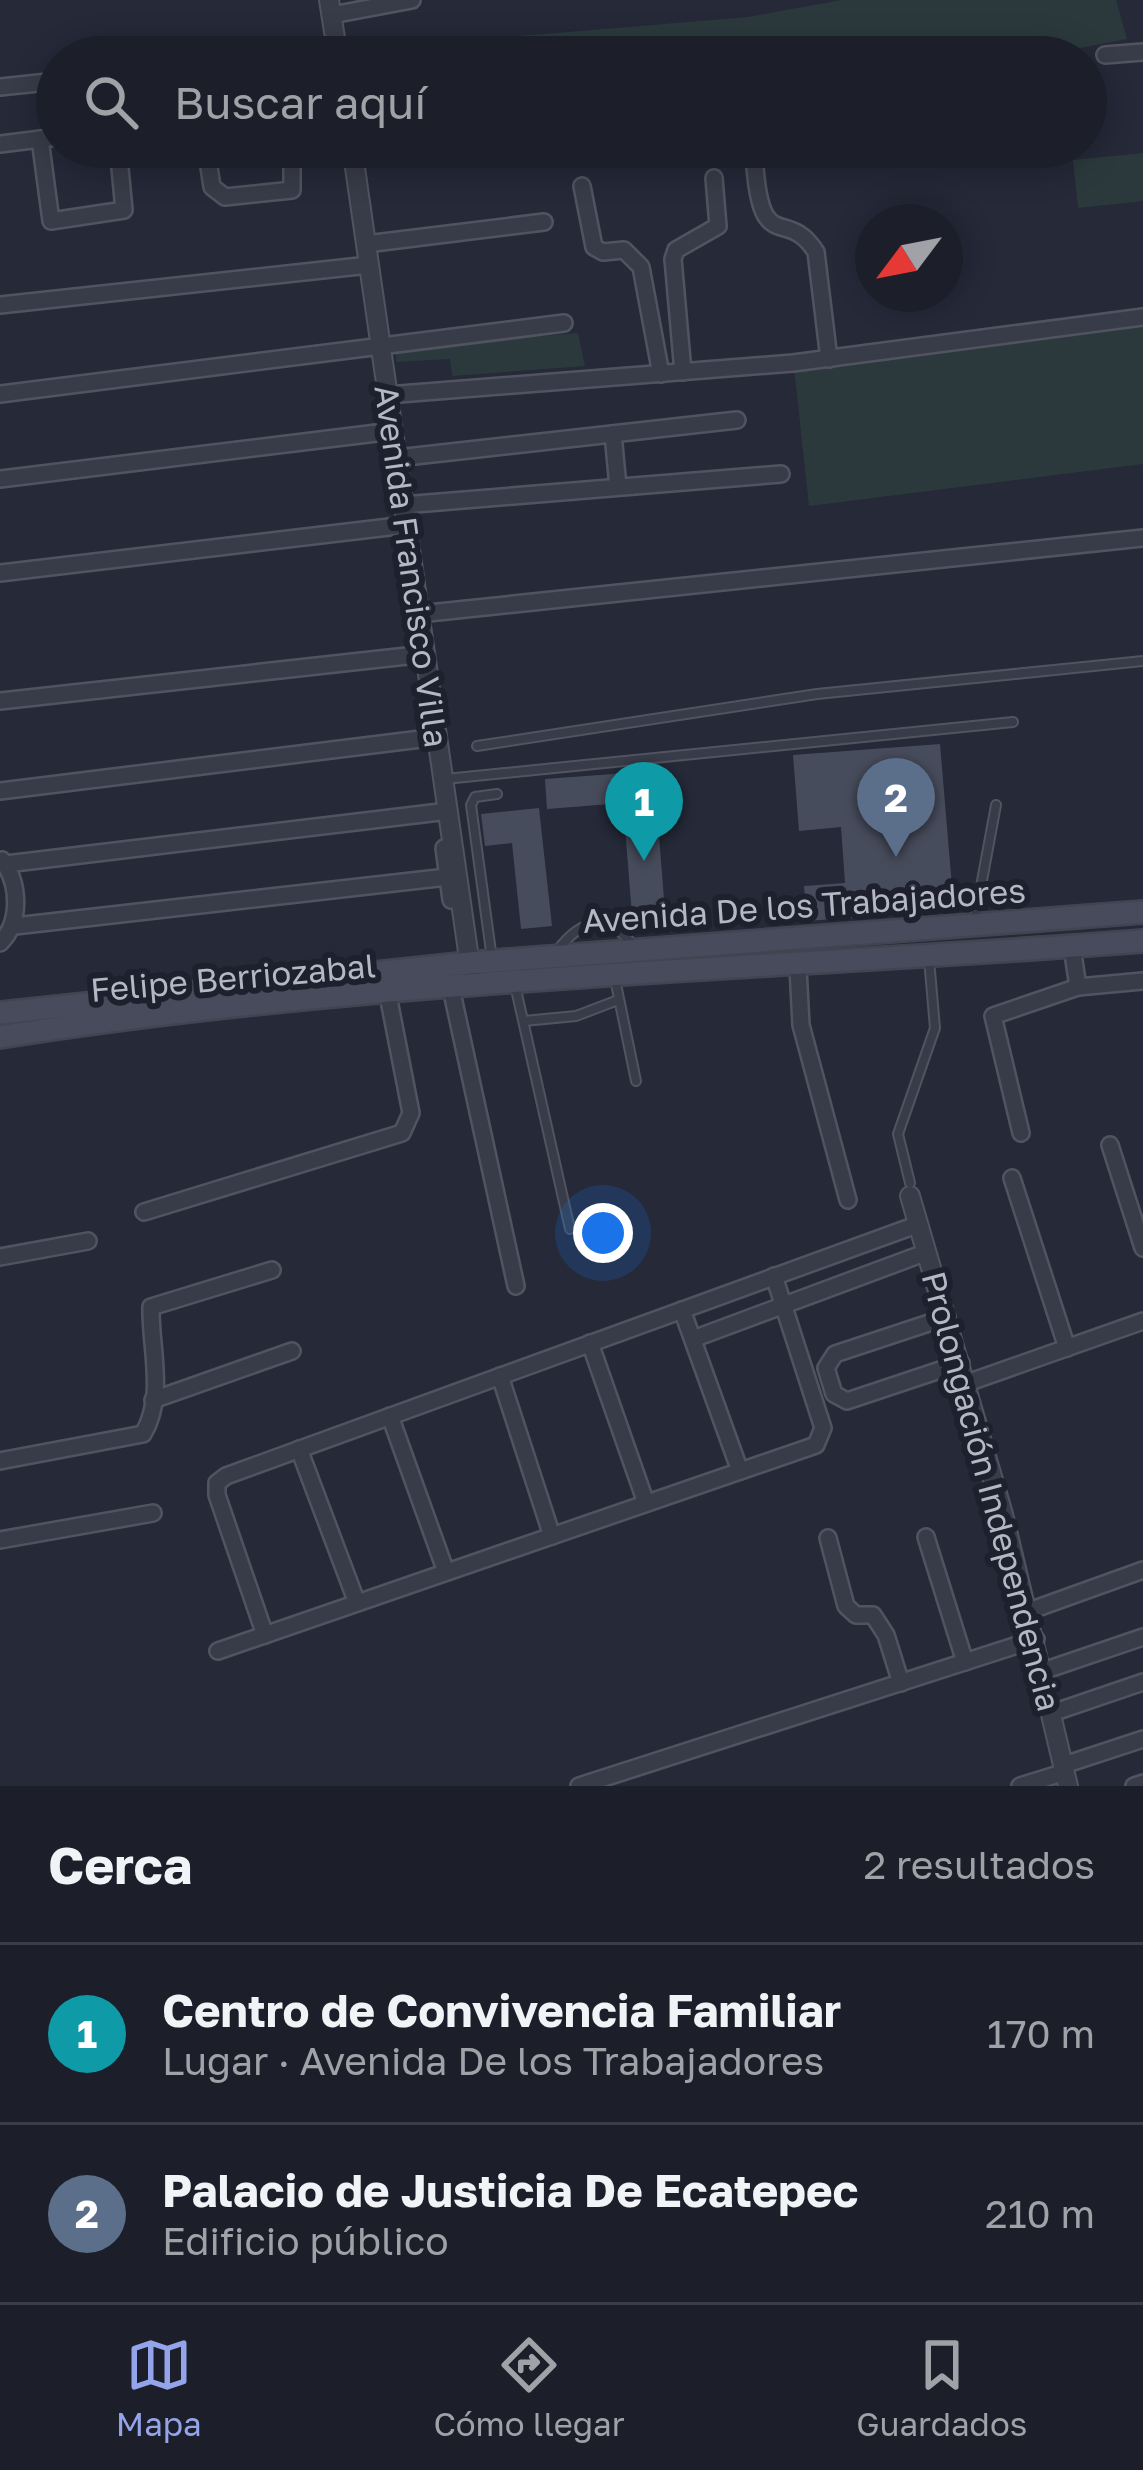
<!DOCTYPE html>
<html lang="es">
<meta charset="utf-8">
<style>
body{margin:0;font-family:"Golos Text",sans-serif;background:#292c36;color:#f1f3f6}
.compass{position:absolute;left:855px;top:204px;width:108px;height:108px;border-radius:50%;background:#1c1f2a;box-shadow:0 6px 30px #0003;rotate:238deg}
.you{position:absolute;left:603px;top:1233px;width:42px;height:42px;margin:-30px;border:9px solid #fff;border-radius:50%;background:#1a73e8;box-shadow:0 0 0 18px #1a73e833}
.badge{display:grid;place-items:center;width:78px;height:78px;border-radius:50%;background:#93a4ea;color:#fff;font-size:39px;font-weight:700}
.pin{position:absolute;translate:-50% -99px;filter:drop-shadow(0 3px 6px #0008)}
.pin::after{content:'';position:absolute;top:63px;width:42px;height:36px;background:inherit;clip-path:polygon(0 0,100% 0,50% 100%)}
.list{margin:0;padding:0;list-style:none}
h2{display:flex;justify-content:space-between;align-items:center;height:156px;margin:0;padding:0 48px;font-size:51px}
h2 small{font-size:39px;font-weight:400;color:#a0a2a8}
.list li{display:grid;grid-template-columns:78px 1fr auto;gap:36px;align-items:center;box-sizing:border-box;height:180px;padding:0 48px;border-top:3px solid #3a3d47}
.list b{display:block;font-size:45px;white-space:nowrap}
.list p{margin:0;font-size:39px;white-space:nowrap;color:#a0a2a8}
.list em{font-size:39px;font-style:normal;color:#a0a2a8}
.icon{flex:none;width:66px;height:66px;fill:none;stroke:currentColor;stroke-width:2;stroke-linecap:round;stroke-linejoin:round}
.map{position:relative;flex:none;width:1143px;height:1786px;overflow:hidden}
.search{position:absolute;background:#1c1f2a;box-shadow:0 6px 30px #0003;left:36px;right:36px;top:36px;height:132px;display:flex;align-items:center;gap:30px;box-sizing:border-box;padding:0 42px;border-radius:66px;color:#a0a2a8;font-size:45px}
.sheet{height:516px;background:#1c1f2a}
nav{display:flex;justify-content:space-around;align-items:center;box-sizing:border-box;height:168px;border-top:3px solid #3a3d47;background:#1c1f2a;font-size:33px;color:#a0a2a8}
nav a{display:grid;justify-items:center;gap:6px}
nav .on{color:#93a4ea}
.map>svg:first-child{display:block}
.green{fill:#2b393d}
.building{fill:#474c5c}
.lines{fill:none;stroke-linecap:round;stroke-linejoin:round}
.service-casing{stroke:#515460;stroke-width:12}
.minor-casing{stroke:#515460;stroke-width:20}
.tertiary-casing{stroke:#515460;stroke-width:22}
.secondary-casing{stroke:#424551;stroke-width:26}
.service{stroke:#383c48;stroke-width:8}
.minor{stroke:#383c48;stroke-width:15}
.tertiary{stroke:#383c48;stroke-width:18}
.secondary{stroke:#474b5b;stroke-width:21}
.labels{text-anchor:middle;dominant-baseline:central;stroke-width:12;stroke-linejoin:round;paint-order:stroke}
.street-label{font-size:33px;fill:#b4b7c4;stroke:#1e212d}
</style>
<div class="map">
<svg width="1143" height="1786" viewBox="0 0 1143 1786">
<rect width="100%" height="100%" fill="#252938"/>
<!-- green -->
<g class="green">
<polygon points="841,0 1116,0 1127,39 1033,57 339,57 338,51 748,17"/>
<polygon points="1143,153 1143,201 1078,208 1073,160"/>
<polygon points="1143,316 1143,464 809,506 793,358"/>
<polygon points="578,333 585,366 452,376 450,359 396,362 396,348"/>
</g>
<!-- building -->
<g class="building">
<polygon points="940,744 954,910 807,921 804,886 845,883 841,827 799,831 793,755"/>
<polygon points="654,771 665,912 632,915 623,803 547,809 545,779"/>
<polygon points="539,808 552,926 521,929 512,843 485,846 481,814"/>
</g>
<g class="lines">
<defs>
<g id="service">
<polyline points="477,746 817,694 1143,661"/>
<polyline points="445,779 1013,722"/>
<polyline points="974,924 996,805"/>
<path d="M557 951C581 919 607 912 634 946"/>
<polyline points="492,959 471,805 475,797 497,794"/>
<polyline points="615,979 636,1081"/>
<polyline points="515,985 570,1229"/>
<polyline points="524,1021 576,1016 618,1000"/>
<polyline points="910,1183 898,1134 935,1028 929,959"/>
</g>
<g id="minor">
<polyline points="332,15 412,0"/>
<polyline points="1105,55 1143,52"/>
<polyline points="277,57 337,50"/>
<polyline points="0,87 57,81"/>
<polyline points="40,139 51,221 124,210 118,147"/>
<polyline points="0,144 57,137"/>
<polyline points="206,147 212,187 225,197 292,190 292,147"/>
<path d="M755 167C762 256 787 206 816 252L829 359"/>
<polyline points="582,186 594,247 603,252 624,250 641,267 661,374"/>
<polyline points="366,244 544,222"/>
<polyline points="0,305 369,265"/>
<polyline points="683,372 673,259 676,250 718,226 714,178"/>
<polyline points="0,394 564,323"/>
<polyline points="387,395 793,363 1143,317"/>
<polyline points="613,434 618,487"/>
<polyline points="397,458 737,420"/>
<polyline points="0,479 393,431"/>
<polyline points="403,505 781,474"/>
<polyline points="0,573 406,525"/>
<polyline points="419,614 1143,538"/>
<polyline points="0,701 425,654"/>
<polyline points="0,791 437,737"/>
<polyline points="444,848 451,900"/>
<polyline points="6,864 440,812"/>
<polyline points="15,926 447,877"/>
<path d="M0 943C21 923 20 884 2 860"/>
<polyline points="1072,947 1078,987"/>
<polyline points="798,968 801,1025 848,1200"/>
<polyline points="451,988 516,1286"/>
<polyline points="1021,1133 993,1016 1078,987 1143,981"/>
<polyline points="1110,1145 1143,1248"/>
<polyline points="1012,1178 1067,1348"/>
<polyline points="144,1212 402,1133 411,1113 388,995"/>
<polyline points="0,1257 88,1241"/>
<polyline points="682,1310 740,1471"/>
<polyline points="947,1317 835,1354 826,1368 834,1394 847,1401 961,1363"/>
<polyline points="693,1339 927,1252"/>
<polyline points="590,1343 646,1503"/>
<polyline points="500,1376 552,1536"/>
<polyline points="967,1383 1143,1321"/>
<polyline points="153,1400 292,1351"/>
<polyline points="390,1416 446,1572"/>
<polyline points="299,1449 357,1603"/>
<path d="M0 1461 143 1434C166 1396 150 1347 151 1307L272 1270"/>
<polyline points="926,1537 965,1662"/>
<polyline points="828,1538 846,1606 856,1615 873,1615 886,1635 901,1683"/>
<polyline points="0,1540 153,1513"/>
<polyline points="1029,1611 1143,1570"/>
<polyline points="265,1635 217,1495 217,1483 226,1476 919,1224"/>
<polyline points="218,1651 816,1445 823,1428 774,1276"/>
<polyline points="1043,1671 1143,1637"/>
<polyline points="1052,1713 1143,1682"/>
<polyline points="1064,1765 1143,1739"/>
<polyline points="579,1786 1036,1639"/>
<polyline points="1020,1786 1065,1772"/>
<polyline points="1134,1786 1143,1783"/>
</g>
<g id="tertiary">
<polyline points="329,0 338,57"/>
<polyline points="352,147 473,986"/>
<polyline points="910,1196 1003,1514 1068,1786"/>
</g>
<g id="secondary">
<polyline points="0,1013 469,963 1143,912"/>
<path d="M0 1037C377 977 763 970 1143 941"/>
</g>
</defs>
<!-- service casing -->
<use href="#service" class="service-casing"/>
<!-- minor casing -->
<use href="#minor" class="minor-casing"/>
<!-- tertiary casing -->
<use href="#tertiary" class="tertiary-casing"/>
<!-- secondary casing -->
<use href="#secondary" class="secondary-casing"/>
<!-- service -->
<use href="#service" class="service"/>
<!-- minor -->
<use href="#minor" class="minor"/>
<!-- tertiary -->
<use href="#tertiary" class="tertiary"/>
<!-- secondary -->
<use href="#secondary" class="secondary"/>
</g>
<g class="labels">
<!-- street labels -->
<g class="street-label">
<text transform="translate(412 566) rotate(82)">Avenida Francisco Villa</text>
<text transform="translate(804 905) rotate(-4)">Avenida De los Trabajadores</text>
<text transform="translate(233 977) rotate(-5)">Felipe Berriozabal</text>
<text transform="translate(992 1491) rotate(75)">Prolongación Independencia</text>
</g>
</g>
</svg>
<svg class="compass" viewBox="-18 -18 36 36"><path d="M0-13l5 13h-10z" fill="#e53935"/><path d="M0 13l5-13h-10z" fill="#a0a2a8"/></svg>
<div class="you"></div>
<div class="pin badge" style="left:644px;top:861px;background:#0f9aa8">1</div>
<div class="pin badge" style="left:896px;top:857px;background:#5c6f8a">2</div>
<div class="search"><svg class="icon" aria-label="search" viewBox="0 0 24 24"><circle cx="10" cy="10" r="6"/><path d="M15 15l6 6"/></svg>Buscar aquí</div>
</div>
<section class="sheet">
<h2>Cerca<small>2 resultados</small></h2>
<ul class="list">
<li><span class="badge" style="background:#0f9aa8">1</span><div><b>Centro de Convivencia Familiar</b><p>Lugar · Avenida De los Trabajadores</p></div><em>170 m</em></li>
<li><span class="badge" style="background:#5c6f8a">2</span><div><b>Palacio de Justicia De Ecatepec</b><p>Edificio público</p></div><em>210 m</em></li>
</ul>
</section>
<nav>
<a class="on"><svg class="icon" aria-label="map" viewBox="0 0 24 24"><path d="M3 6l6-2 6 2 6-2v14l-6 2-6-2-6 2zM9 4v14M15 6v14"/></svg>Mapa</a>
<a><svg class="icon" aria-label="directions" viewBox="0 0 24 24"><path d="M12 3l9 9-9 9-9-9zM9 14v-3h6M13 9l2 2-2 2"/></svg>Cómo llegar</a>
<a><svg class="icon" aria-label="saved" viewBox="0 0 24 24"><path d="M7 4h10v16l-5-4-5 4z"/></svg>Guardados</a>
</nav>
